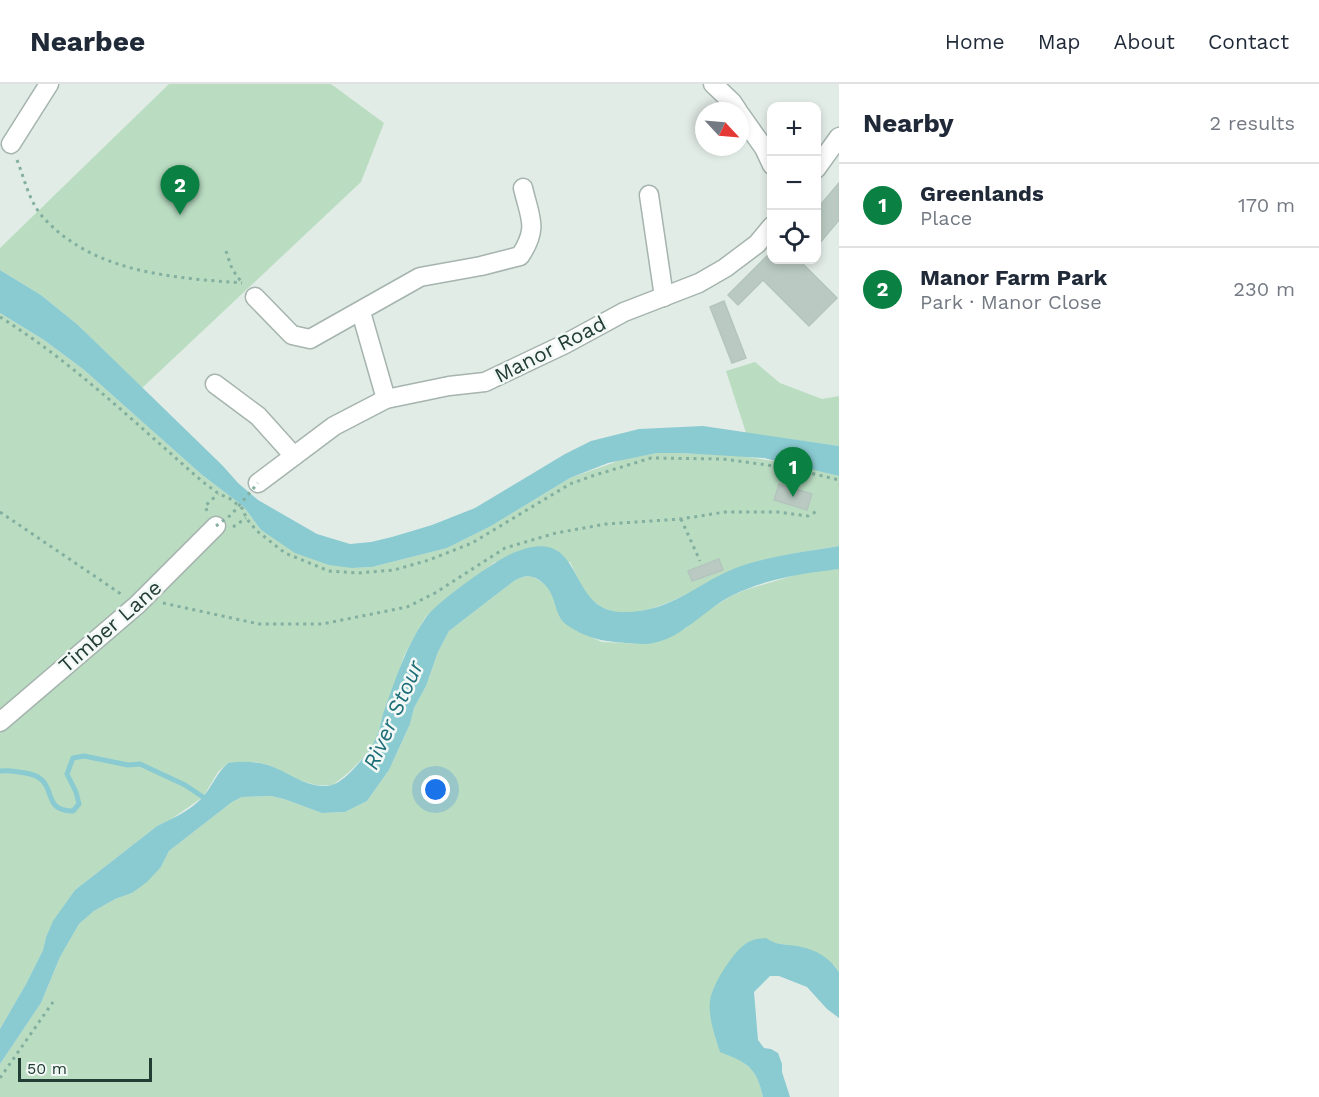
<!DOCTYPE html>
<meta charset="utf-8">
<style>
body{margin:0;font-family:"Work Sans",sans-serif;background:#f6f6f7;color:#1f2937}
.controls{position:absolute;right:18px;top:18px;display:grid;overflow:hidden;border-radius:12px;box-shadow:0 3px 9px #0003}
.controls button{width:54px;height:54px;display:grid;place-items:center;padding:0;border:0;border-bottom:2px solid #e0e1e3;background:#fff;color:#1f2937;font:30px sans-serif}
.compass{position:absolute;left:695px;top:18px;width:54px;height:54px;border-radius:50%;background:#fff;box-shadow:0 3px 9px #0003;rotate:116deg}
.scale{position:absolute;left:18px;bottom:15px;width:134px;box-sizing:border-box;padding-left:6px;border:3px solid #223d34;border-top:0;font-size:16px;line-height:21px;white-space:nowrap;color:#223d34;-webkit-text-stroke:4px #f2f8f5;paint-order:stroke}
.you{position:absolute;left:436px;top:706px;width:21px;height:21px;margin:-15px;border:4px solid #fff;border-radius:50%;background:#1a73e8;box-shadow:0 0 0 9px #1a73e833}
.badge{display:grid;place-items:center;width:39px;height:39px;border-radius:50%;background:#0b8043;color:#fff;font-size:20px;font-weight:700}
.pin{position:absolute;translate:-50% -50px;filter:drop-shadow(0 2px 3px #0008)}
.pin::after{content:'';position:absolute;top:32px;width:21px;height:18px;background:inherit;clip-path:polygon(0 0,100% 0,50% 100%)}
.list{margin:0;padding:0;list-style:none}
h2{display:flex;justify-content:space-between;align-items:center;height:78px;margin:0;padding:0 24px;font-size:26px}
h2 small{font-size:20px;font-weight:400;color:#747a83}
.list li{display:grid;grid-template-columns:39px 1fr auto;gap:18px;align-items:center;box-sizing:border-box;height:84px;padding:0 24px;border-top:2px solid #e0e1e3}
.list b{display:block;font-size:22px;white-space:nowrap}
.list p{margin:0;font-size:20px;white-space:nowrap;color:#747a83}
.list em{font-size:20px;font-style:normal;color:#747a83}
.icon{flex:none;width:33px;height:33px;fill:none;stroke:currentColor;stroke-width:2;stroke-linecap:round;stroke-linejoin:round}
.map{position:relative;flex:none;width:839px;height:1013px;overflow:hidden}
header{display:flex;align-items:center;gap:36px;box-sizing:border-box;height:84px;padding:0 30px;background:#fff;border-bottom:2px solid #e0e1e3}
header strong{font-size:28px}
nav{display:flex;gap:33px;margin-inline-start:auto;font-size:21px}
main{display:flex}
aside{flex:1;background:#fff}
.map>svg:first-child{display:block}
.green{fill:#baddc2}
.water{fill:#8acad1}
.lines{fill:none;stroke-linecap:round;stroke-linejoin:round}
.stream{stroke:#8acad1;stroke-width:5}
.building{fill:#bacac2;stroke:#b4c5bd;stroke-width:1.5}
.minor-casing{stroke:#a5b4ae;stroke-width:21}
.path{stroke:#82af9f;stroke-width:3;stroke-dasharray:3 4.5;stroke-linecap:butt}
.minor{stroke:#fff;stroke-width:18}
.path-bridge{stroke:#82af9f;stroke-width:3;stroke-dasharray:3 4.5;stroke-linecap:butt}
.labels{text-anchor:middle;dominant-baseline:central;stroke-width:5;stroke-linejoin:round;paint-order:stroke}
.street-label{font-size:21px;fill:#223d34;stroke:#f2f8f5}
.water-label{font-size:22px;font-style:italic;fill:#1c6e78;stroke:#f2f8f5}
</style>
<header>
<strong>Nearbee</strong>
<nav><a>Home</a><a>Map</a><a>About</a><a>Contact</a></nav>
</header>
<main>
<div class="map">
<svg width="839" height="1013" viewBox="0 0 839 1013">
<rect width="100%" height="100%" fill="#e2ece7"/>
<!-- green -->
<g class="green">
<polygon points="169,0 331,0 384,39 361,98 142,304 78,241 41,211 0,186 0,164"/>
<path d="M0 229 44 256 83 285 201 390 244 423 261 446 278 457 352 484 372 483 447 464 491 442 570 394 624 375 657 369H680L741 372 793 380 839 392V462C807 467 774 472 744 482 704 494 632 557 590 514 581 504 576 490 570 478H495L426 532 404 572 376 655 365 672 348 689 333 701H316L299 696 269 681 256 678 228 679 218 688 203 713 170 736 157 742 75 806 53 838 46 853 43 866 26 900 0 945Z"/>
<polygon points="755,278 780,299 822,315 839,312 839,362 746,349 726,287"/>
<path d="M839 485V888L835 882 789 861 775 860 710 916 711 934 720 967C747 979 756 982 763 1013H0V980L41 919 60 873 79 840 94 827 115 815 132 809 161 783 169 767 232 718 242 713 271 712 284 715 322 729 345 728 367 717 389 686 410 640 414 624 426 602 438 568 449 547 514 497 522 493 532 492 543 499 551 506 560 533 577 547 602 558 644 560 686 544 699 532 731 512 745 506 805 488Z"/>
</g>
<!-- water -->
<g class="water">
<polygon points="0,186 41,211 78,241 223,382 238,399 258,416 317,450 350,460 371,458 392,453 432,441 475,424 565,370 591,357 639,345 703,342 839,362 839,392 764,374 680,369 657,369 608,379 570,394 491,442 447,464 372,483 352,484 329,481 295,469 261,446 244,423 201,390 83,285 44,256 0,229"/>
<path d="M839 462V485C803 489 766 495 733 511 702 526 678 561 641 560 613 558 591 558 567 541 552 531 559 509 539 496 530 490 523 492 514 497L449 547 438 568 426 602 414 624 410 640 389 686 367 717 345 728 322 729 284 715 271 712 242 713 232 718 169 767 161 783 147 798 132 809 115 815 94 827 79 840 60 873 41 919 0 980V945L26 900 43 866 46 853 53 837 75 806 157 742C172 735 191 726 202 714 212 703 216 690 228 679 241 677 255 677 268 681 289 688 308 706 332 701 345 698 369 669 375 656 379 648 381 639 383 630 395 597 405 564 425 535 435 519 493 478 511 470 587 436 564 525 620 528 672 530 698 497 741 482 770 472 809 467 839 462Z"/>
<path d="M766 854C775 860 779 860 789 861 810 863 827 870 839 888V934L827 925 807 903 779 892H770L754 908 758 956 764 964 771 965 778 969 782 980V988L790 1013H763C756 982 747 979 720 968 715 952 708 933 710 917 712 901 732 870 744 861 751 855 758 855 766 854Z"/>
</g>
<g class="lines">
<!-- stream -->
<path class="stream" d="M0 687C6 686 13 687 19 688 26 689 33 690 38 693 56 704 43 727 73 727L79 720 76 708 67 690 73 674 84 672 128 681 140 680 185 701 209 717"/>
</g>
<!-- building -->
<g class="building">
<polygon points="839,99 839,136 818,161 816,160 816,126"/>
<polygon points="772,167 772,176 799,176 837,214 809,242 763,196 738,221 728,211"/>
<polygon points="724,217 746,274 732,279 710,223"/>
<polygon points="779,400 812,410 807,426 774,416"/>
<polygon points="719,475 723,486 692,497 688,487"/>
</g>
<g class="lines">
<defs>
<g id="minor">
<polyline points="713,0 732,18 738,27"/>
<polyline points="740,30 764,64 772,81"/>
<polyline points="11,60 49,0"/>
<polyline points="816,85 839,53"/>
<polyline points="649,111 664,213"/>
<path d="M255 213 292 251 310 255 420 193 481 182 520 172C539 144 530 134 523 104"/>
<polyline points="361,228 386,315"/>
<polyline points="215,300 258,332 294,372"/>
<polyline points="258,399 334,342 386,315 449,302 485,298 565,260 624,228 699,199 725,184 757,160 772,142"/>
<polyline points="0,638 137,521 216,442"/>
</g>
</defs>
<!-- minor casing -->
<use href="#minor" class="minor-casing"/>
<!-- path -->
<g class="path">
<path d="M17 76C23 91 27 108 35 122 40 131 49 140 56 146 107 190 178 194 242 199"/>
<polyline points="226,167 232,185 242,199"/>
<path d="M0 233C74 279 137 341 203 398L219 410 229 414 243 425 246 434 257 447 285 469 329 487 358 489 394 486 429 476 472 459 570 400 592 392 651 374 723 375 789 384 839 396"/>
<polyline points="207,427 205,422 218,410"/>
<polyline points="0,428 121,510"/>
<polyline points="681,435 700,477"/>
<polyline points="233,443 246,434"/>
<polyline points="163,519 259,540 322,540 407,523 435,509 505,464 556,449 606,440 681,435 725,428 778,428 808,432 819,426"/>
<polyline points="0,994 53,918"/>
</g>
<!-- minor -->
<use href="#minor" class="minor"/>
<!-- path-bridge -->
<polyline class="path-bridge" points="216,442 231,431 258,399"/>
</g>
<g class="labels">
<!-- street labels -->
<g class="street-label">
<text transform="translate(550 265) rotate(-27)">Manor Road</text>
<text transform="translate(110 542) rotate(-41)">Timber Lane</text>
</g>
<!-- water labels -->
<g class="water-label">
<text transform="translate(393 631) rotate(-66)">River Stour</text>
</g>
</g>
</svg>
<div class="controls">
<button>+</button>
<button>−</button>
<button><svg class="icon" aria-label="locate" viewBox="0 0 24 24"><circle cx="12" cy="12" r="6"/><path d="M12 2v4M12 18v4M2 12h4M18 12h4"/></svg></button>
</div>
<svg class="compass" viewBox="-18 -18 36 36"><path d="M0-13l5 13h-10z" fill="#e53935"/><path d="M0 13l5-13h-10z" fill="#747a83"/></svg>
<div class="scale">50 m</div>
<div class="you"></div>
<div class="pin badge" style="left:793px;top:413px">1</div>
<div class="pin badge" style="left:180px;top:131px">2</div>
</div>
<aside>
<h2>Nearby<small>2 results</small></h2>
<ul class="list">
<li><span class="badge">1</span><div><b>Greenlands</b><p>Place</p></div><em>170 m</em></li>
<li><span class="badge">2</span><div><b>Manor Farm Park</b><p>Park · Manor Close</p></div><em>230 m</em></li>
</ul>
</aside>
</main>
